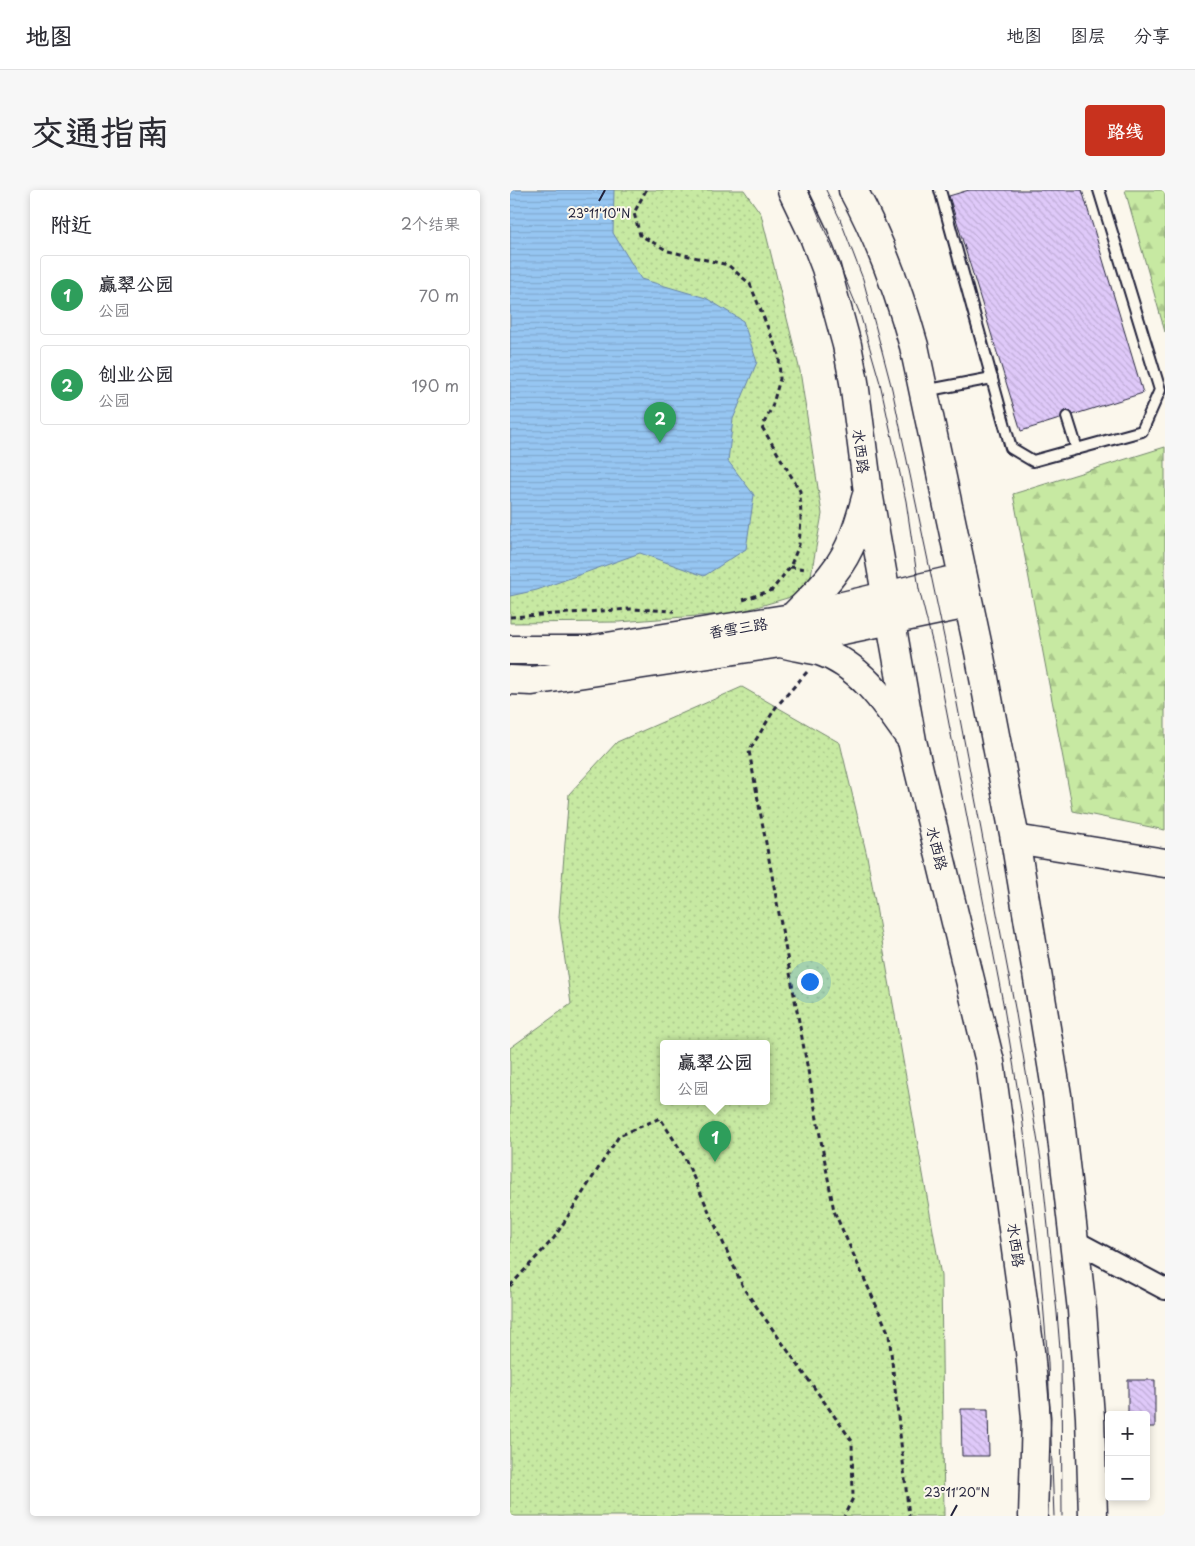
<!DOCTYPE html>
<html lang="zh">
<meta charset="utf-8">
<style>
body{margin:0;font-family:"Playpen Sans","LXGW WenKai TC",sans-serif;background:#f7f7f7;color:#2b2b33}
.controls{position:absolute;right:15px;bottom:15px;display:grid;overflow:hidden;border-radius:5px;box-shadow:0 2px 8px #0003}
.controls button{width:45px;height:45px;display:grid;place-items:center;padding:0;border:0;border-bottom:1px solid #e1e1e2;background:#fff;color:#2b2b33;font:25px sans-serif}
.you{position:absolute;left:299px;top:791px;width:18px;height:18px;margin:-12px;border:4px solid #fff;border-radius:50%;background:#1a73e8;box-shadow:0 0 0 8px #1a73e833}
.badge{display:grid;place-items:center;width:32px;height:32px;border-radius:50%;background:#c8321e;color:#fff;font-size:16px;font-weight:700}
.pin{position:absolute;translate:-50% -41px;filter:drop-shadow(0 1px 2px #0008)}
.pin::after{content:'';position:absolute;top:26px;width:18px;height:15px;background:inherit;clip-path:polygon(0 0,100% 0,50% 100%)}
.popup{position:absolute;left:150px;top:850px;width:110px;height:65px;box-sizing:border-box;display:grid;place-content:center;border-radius:5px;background:#fff;filter:drop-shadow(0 1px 4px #0005);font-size:16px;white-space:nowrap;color:#7c7c81}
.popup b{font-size:19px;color:#2b2b33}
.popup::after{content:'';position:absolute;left:50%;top:100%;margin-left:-10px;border:10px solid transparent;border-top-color:#fff}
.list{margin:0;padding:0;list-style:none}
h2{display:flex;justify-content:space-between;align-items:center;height:65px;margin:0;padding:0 20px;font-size:21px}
h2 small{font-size:16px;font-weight:400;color:#7c7c81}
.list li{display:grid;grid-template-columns:32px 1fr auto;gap:15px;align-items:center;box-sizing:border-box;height:80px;margin:0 10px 10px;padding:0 10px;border:1px solid #e1e1e2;border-radius:5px}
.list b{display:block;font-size:19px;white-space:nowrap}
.list p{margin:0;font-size:16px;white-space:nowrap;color:#7c7c81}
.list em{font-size:16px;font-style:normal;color:#7c7c81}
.map{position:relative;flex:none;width:655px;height:1326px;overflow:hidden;border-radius:5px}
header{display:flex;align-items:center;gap:30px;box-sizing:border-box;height:70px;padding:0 25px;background:#fff;border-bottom:1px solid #e1e1e2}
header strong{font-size:24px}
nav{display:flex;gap:28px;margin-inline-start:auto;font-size:18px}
.intro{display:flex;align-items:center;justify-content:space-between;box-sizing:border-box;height:120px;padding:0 30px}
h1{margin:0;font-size:35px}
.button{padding:12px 22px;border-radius:5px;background:#c8321e;color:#fff;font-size:18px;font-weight:700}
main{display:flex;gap:30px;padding:0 30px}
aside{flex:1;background:#fff;border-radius:5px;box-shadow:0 2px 8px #0003}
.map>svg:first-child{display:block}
.forest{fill:url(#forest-firs);stroke:#74866e}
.park{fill:url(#park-dots);stroke:#74866e;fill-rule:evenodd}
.water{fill:url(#water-rules);stroke:#6884a9}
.building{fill:url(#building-back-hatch);stroke:#22223b}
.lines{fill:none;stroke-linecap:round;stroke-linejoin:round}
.lane-casing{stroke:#22223b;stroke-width:14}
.street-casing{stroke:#22223b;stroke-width:24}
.secondary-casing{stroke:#22223b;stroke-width:31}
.path{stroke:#22223b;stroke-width:3;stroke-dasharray:5 4;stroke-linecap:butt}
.lane{stroke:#fbf7ec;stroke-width:10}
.street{stroke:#fbf7ec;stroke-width:20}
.secondary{stroke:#fbf7ec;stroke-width:28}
.tram{stroke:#22223b;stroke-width:1}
.ticks{fill:none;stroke:#22223b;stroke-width:2}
.labels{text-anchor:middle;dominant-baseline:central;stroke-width:4;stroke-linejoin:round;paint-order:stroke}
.street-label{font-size:15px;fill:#22223b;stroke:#fbf7ec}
.ticks-label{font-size:12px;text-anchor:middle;fill:#22223b;stroke:#fbf7ec;stroke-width:4;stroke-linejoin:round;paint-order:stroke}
</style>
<header>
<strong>地图</strong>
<nav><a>地图</a><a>图层</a><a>分享</a></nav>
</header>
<div class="intro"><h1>交通指南</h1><a class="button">路线</a></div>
<main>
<aside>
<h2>附近<small>2个结果</small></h2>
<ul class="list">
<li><span class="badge" style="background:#2e9e5b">1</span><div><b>赢翠公园</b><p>公园</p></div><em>70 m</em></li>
<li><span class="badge" style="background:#2e9e5b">2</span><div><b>创业公园</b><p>公园</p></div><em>190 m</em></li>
</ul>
</aside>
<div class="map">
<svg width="655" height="1326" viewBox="0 0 655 1326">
<defs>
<pattern id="forest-firs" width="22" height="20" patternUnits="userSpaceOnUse" patternTransform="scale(1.25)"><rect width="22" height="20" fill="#c7e9a2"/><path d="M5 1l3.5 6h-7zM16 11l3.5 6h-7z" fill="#abc88c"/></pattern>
<pattern id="park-dots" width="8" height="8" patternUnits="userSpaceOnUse" patternTransform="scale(1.25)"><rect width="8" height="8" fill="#c7e9a2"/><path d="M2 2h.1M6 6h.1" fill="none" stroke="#abc88c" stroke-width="1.8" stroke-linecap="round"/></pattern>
<pattern id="water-rules" width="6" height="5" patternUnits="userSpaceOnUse" patternTransform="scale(1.25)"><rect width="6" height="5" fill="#96c6f2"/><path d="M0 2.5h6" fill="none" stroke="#81aad0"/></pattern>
<pattern id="building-back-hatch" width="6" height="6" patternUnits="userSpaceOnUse" patternTransform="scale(1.25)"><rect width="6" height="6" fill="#dfc9f9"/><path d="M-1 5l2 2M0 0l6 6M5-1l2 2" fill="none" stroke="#bfacd6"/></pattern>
</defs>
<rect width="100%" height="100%" fill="#fbf7ec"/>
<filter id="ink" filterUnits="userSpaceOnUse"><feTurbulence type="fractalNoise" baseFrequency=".02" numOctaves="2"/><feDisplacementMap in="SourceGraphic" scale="10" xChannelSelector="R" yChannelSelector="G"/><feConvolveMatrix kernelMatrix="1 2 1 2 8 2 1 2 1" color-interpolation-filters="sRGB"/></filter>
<g filter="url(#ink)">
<!-- forest -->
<g class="forest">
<polygon points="615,0 655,0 655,142"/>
<polygon points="655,257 655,640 563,621 503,304"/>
</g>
<!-- park -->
<g class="park">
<polygon points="0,0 234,0 251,24 290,181 312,324 298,402 226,423 109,432 0,433"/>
<path d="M232 497 330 553 357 666 431 1086 434 1326H0V858L61 814 49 727 59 604 107 552ZM154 853H256V911H154Z"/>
</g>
<!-- water -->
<polygon class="water" points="0,0 104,0 103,43 131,89 196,108 233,131 247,172 223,229 218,271 244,305 236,359 194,386 130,363 27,400 0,406"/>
<!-- building -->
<g class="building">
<polygon points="459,0 572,0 633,203 511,241 439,6"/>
<polygon points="618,1190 645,1190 645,1237 636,1237 636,1225 618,1225"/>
<polygon points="451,1219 478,1219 479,1266 452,1266"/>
</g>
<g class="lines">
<defs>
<g id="lane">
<polyline points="430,0 501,258 523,271 632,241 650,200 589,0"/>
<polyline points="414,201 482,188"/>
<polyline points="557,227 567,259"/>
</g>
<polyline id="street" points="563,1050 655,1099"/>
<g id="secondary">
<polyline points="282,0 303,44 316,78 337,155 344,192 358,302 402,551 480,872 520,1161 526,1228 523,1326"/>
<path d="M343 0C370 50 389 102 404 156L469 462 505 649 547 905 572 1120 580 1227 583 1326"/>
<path d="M282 428C296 413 312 399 324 382 341 361 349 334 356 308"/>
<polyline points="279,451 458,414"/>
<polyline points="0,460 78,460 282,428 452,388"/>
<path d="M0 490 22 491 270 453C283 456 296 458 309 461 349 474 375 512 398 545"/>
<polyline points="505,649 655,673"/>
</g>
</defs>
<!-- lane casing -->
<use href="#lane" class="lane-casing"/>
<!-- street casing -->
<use href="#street" class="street-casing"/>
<!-- secondary casing -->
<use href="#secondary" class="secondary-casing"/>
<!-- path -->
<g class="path">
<polyline points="136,0 124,23 130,45 158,61 218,75 240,94 269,165 270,189 262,217 252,237 290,301 291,330 289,355 280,377 262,400 233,410"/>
<polyline points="280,377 297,379"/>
<polyline points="0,427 121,419 164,421"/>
<polyline points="297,482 266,517 239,561 324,1021 379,1144 399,1326"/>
<polyline points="0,1096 44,1048 109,946 150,928 173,964 234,1099 342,1251 343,1308 334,1326"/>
</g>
<!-- lane -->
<use href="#lane" class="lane"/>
<!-- street -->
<use href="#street" class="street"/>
<!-- secondary -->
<use href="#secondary" class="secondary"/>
<!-- tram -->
<g class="tram">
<polyline points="298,0 350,124 370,193 396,311 409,399 426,467 494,818 512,926 530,1076 538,1173 544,1326"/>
<polyline points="316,0 330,29 353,89 382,199 438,466 505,818 531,970 547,1123 551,1171 552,1326"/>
</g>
</g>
</g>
<!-- ticks -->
<path class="ticks" d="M89 11 95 0M441 1326 447 1315"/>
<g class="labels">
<!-- street labels -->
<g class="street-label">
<text transform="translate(352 261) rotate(83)">水西路</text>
<text transform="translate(228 437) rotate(-9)">香雪三路</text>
<text transform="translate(428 658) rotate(76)">水西路</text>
<text transform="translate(507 1055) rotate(82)">水西路</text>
</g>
</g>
<g class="ticks-label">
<text x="89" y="28">23°11'10"N</text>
<text x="447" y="1307">23°11'20"N</text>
</g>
</svg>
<div class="controls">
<button>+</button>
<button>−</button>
</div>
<div class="you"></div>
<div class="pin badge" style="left:205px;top:972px;background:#2e9e5b">1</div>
<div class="popup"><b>赢翠公园</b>公园</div>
<div class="pin badge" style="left:150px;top:253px;background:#2e9e5b">2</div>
</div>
</main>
